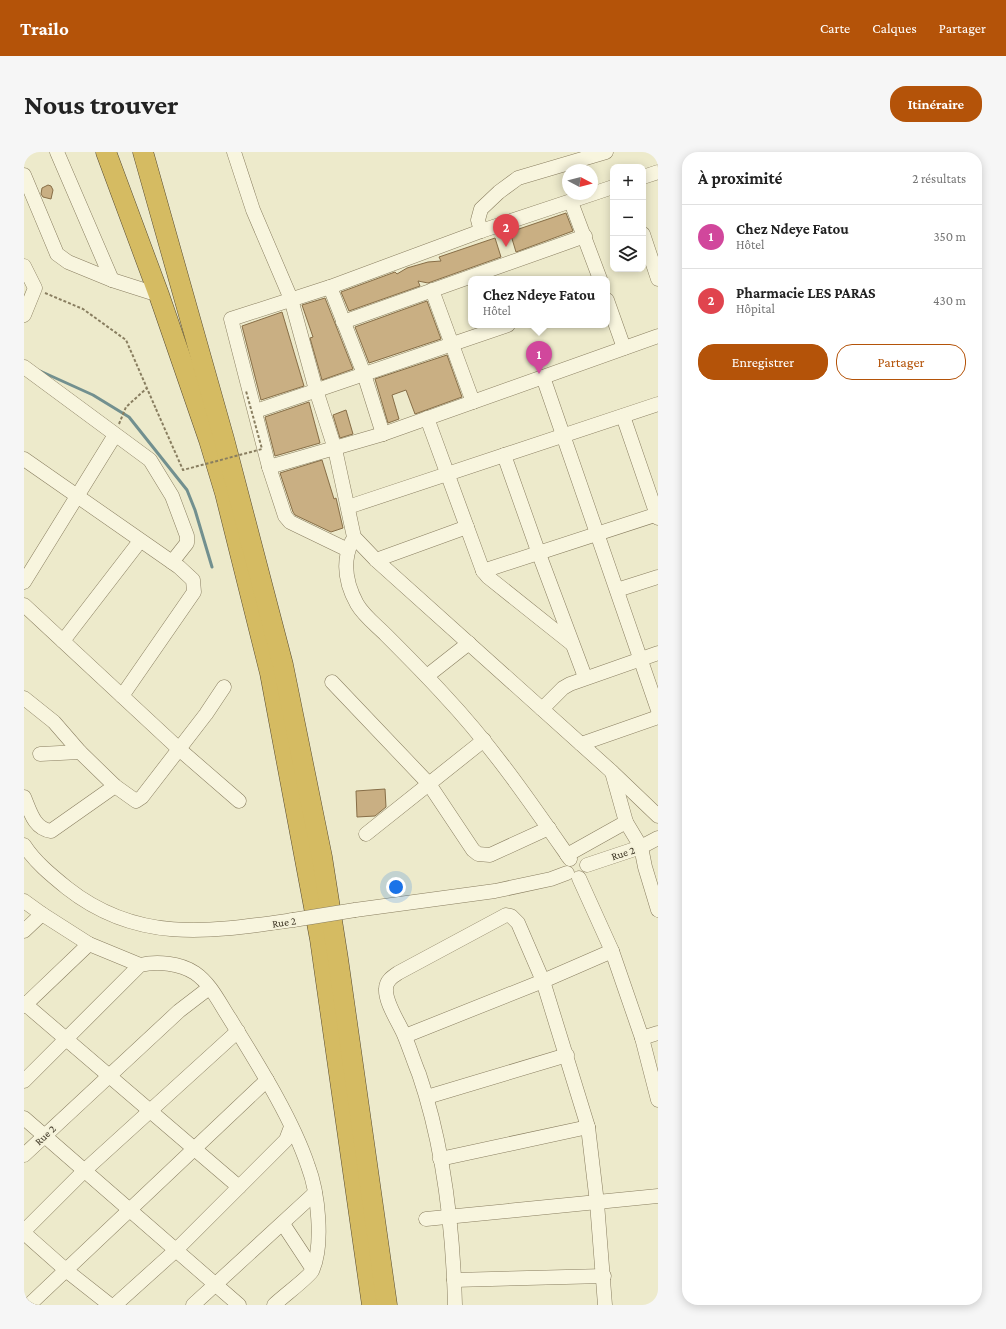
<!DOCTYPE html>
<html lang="fr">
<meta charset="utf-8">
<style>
body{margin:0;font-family:"Crimson Pro",serif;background:#f6f6f6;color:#222}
.controls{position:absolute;right:12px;top:12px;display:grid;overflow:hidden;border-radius:8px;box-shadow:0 2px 10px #0003}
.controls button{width:36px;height:36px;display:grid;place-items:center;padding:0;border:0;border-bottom:1px solid #e0e0e0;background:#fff;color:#222;font:20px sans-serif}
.compass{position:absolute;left:538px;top:12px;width:36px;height:36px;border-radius:50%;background:#fff;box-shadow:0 2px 10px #0003;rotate:97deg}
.you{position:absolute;left:372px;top:735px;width:14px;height:14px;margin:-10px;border:3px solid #fff;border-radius:50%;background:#1a73e8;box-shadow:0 0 0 6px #1a73e833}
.badge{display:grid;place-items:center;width:26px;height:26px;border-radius:50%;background:#b45309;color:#fff;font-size:13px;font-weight:700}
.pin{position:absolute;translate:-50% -33px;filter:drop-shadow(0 1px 2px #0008)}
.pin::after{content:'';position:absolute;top:21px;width:14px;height:12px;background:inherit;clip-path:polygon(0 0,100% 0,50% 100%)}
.popup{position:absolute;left:444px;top:124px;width:142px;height:52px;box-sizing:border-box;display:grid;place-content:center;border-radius:8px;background:#fff;filter:drop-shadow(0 1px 3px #0005);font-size:13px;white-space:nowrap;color:#767676}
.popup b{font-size:15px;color:#222}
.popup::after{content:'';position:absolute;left:50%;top:100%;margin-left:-8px;border:8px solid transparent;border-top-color:#fff}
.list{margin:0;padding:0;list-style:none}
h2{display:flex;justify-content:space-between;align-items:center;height:52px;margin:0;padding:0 16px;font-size:17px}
h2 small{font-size:13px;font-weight:400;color:#767676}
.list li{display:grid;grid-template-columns:26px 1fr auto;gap:12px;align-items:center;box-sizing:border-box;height:64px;padding:0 16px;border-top:1px solid #e0e0e0}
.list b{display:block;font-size:15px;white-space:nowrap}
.list p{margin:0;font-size:13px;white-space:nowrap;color:#767676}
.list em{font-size:13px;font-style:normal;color:#767676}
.actions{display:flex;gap:8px;padding:12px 16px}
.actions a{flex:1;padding:9px 0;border:1px solid #b45309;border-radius:16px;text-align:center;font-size:14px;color:#b45309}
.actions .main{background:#b45309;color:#fff}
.icon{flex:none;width:22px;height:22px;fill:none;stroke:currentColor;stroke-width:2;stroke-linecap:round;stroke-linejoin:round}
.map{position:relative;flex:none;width:634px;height:1153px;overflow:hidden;border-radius:16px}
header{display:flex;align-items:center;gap:24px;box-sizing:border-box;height:56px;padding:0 20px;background:#b45309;color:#fff}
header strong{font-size:19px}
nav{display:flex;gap:22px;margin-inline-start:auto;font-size:14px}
.intro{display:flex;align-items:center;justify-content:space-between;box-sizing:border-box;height:96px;padding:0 24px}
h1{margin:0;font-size:28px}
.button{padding:10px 18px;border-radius:16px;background:#b45309;color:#fff;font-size:14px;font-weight:700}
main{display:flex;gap:24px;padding:0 24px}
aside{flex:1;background:#fff;border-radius:16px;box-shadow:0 2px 10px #0003}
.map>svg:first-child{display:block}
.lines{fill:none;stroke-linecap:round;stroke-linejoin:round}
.stream{stroke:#72908f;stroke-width:3}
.building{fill:#c9af83;stroke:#876e47}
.minor-casing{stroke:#897e60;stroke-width:15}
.highway-casing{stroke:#584c33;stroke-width:21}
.path{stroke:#897e60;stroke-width:2;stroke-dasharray:3 2;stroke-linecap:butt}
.minor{stroke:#f8f5de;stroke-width:14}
.highway{stroke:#d5bb62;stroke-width:20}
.minor-bridge-casing{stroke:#897e60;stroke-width:15;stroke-linecap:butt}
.path-bridge{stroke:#897e60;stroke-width:2;stroke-dasharray:3 2;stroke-linecap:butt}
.minor-bridge{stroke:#f8f5de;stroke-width:14}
.labels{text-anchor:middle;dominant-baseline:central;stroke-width:4;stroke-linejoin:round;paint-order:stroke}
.street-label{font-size:11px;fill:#3b3322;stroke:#f5f2da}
</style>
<header>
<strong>Trailo</strong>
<nav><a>Carte</a><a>Calques</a><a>Partager</a></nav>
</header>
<div class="intro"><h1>Nous trouver</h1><a class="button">Itinéraire</a></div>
<main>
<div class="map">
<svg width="634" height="1153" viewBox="0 0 634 1153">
<rect width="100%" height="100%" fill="#edeacb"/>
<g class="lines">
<!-- stream -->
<polyline class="stream" points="16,219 69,243 105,265 163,338 171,358 188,415"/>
</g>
<!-- building -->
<g class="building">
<polygon points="24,33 27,34 29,38 27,47 19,45 17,42 18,36"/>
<polygon points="542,61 549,79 492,100 486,80"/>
<polygon points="471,86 477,105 404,131 394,129 396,134 325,159 317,140 371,120 373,122 383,116 404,110 417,109 415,105"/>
<polygon points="301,146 329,217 298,228 286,186 289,185 278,153"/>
<polygon points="403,149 417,187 345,211 331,175"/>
<polygon points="258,160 280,234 237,248 218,174"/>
<polygon points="423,203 438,245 391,262 382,238 368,243 375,267 364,271 351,227"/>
<polygon points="285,250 296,291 251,304 241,265"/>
<polygon points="322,258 329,282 316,286 309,263"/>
<polygon points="298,308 310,347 312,346 319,376 307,380 271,363 269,360 256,321"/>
<polygon points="361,637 362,655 351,664 333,665 332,639"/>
</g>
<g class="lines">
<defs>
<g id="minor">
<polyline points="33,0 88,128"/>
<polyline points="210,0 229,58 267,147 292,238 311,297 330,385 352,408 587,619 634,664"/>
<polyline points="0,23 33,102 44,110 88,128 135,143"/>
<polyline points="619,25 634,20"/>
<polyline points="547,50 576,127"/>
<polyline points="457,79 454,68 457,57 475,40 494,26 582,0"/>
<polyline points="619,82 634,127"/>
<polyline points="0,114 11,136 0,163"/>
<polyline points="306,135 340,222 359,282"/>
<polyline points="408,138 449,250"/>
<polyline points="583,148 600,196"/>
<polyline points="319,170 561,84"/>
<polyline points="0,215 126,308 148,344 163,384 163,391 148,410"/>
<polyline points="519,225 634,558"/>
<polyline points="232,259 484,173"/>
<polyline points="599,264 634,366"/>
<polyline points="403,266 459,419 464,425 548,492"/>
<polyline points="480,303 515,402 561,525"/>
<polyline points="0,307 155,415 169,428 170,440 98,544"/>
<polyline points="245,315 359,282 634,184"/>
<polyline points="324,355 634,252"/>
<path d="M328 389C318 410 322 432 333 452 340 464 352 473 362 483 382 503 402 523 421 544 468 594 507 651 546 707"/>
<polyline points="324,398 266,370 261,364 245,315 207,167 306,135 457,79 589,35"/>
<polyline points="352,408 443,375"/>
<polyline points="459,419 634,362"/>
<polyline points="0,430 91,283"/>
<polyline points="593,438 634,425"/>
<polyline points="0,453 155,597 215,649"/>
<polyline points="39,489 116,389"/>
<polyline points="403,524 445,491"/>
<polyline points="308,530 405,632 449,698 454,702 466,703 525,676"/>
<polyline points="0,546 30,570 56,600 91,634 112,649 118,645 182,562 200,535"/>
<polyline points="518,557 539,536 546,532 634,501"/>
<polyline points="557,592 634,565"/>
<polyline points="16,602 56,600"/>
<path d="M0 645C6 659 10 677 27 679L91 634"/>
<polyline points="602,670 617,695 621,715 634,758"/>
<polyline points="342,682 460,588"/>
<path d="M0 693C11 710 27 723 43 736 114 792 186 780 269 768"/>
<polyline points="543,703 602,670 588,620"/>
<polyline points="563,713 617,695 634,686"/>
<polyline points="555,726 588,799 618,886 634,948"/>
<polyline points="0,749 18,762"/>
<polyline points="331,758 471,739 527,727 543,721"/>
<polyline points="0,779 18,762 65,792 116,813"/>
<polyline points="0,851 215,1035"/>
<polyline points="0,854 65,792"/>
<polyline points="381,884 519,829 588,799"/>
<polyline points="618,886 634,881"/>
<path d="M0 929 116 813C133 809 156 811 171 821 187 832 196 852 206 867 233 911 268 966 284 1014 294 1040 300 1093 288 1119 285 1125 257 1146 250 1153"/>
<polyline points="403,945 543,903"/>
<polyline points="0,966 215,1153"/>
<polyline points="0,1003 155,859 185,836"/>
<polyline points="416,1007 564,975"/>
<polyline points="402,1067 634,1044"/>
<polyline points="259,1072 288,1116"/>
<polyline points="0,1079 61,1018 214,879"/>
<polyline points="0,1081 43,1119 86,1153"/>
<polyline points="430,1128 580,1124"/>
<polyline points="5,1153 243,928"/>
<polyline points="91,1153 151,1099 262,988 267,975"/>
<polyline points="169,1153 291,1041"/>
<path d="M431 1153C429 1076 420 995 395 922 390 910 386 897 381 885 376 872 361 851 362 837 362 829 368 825 374 821L482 763 487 764 494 771 519 829 564 975 573 1051 581 1153"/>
</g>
<g id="highway">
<polyline points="82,0 135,143 185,288 201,341 246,521 296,787 348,1153"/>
<polyline points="119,0 200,287 259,513 298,705 314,807 363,1153"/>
</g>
</defs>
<!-- minor casing -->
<use href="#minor" class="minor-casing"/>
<!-- highway casing -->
<use href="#highway" class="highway-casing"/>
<!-- path -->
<g class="path">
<polyline points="21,141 59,157 102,188 132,257"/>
<polyline points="95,272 102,255 123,236"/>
</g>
<!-- minor -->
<use href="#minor" class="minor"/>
<!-- highway -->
<use href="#highway" class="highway"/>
<defs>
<polyline id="minor-bridge" points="269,768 331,758"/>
</defs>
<!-- minor-bridge casing -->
<use href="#minor-bridge" class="minor-bridge-casing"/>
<!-- path-bridge -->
<polyline class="path-bridge" points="132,257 159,318 238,297 222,239"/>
<!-- minor-bridge -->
<use href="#minor-bridge" class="minor-bridge"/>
</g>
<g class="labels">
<!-- street labels -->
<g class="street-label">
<text transform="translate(599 701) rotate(-18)">Rue 2</text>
<text transform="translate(260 770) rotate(-8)">Rue 2</text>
<text transform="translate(21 983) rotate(-43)">Rue 2</text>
</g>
</g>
</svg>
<div class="controls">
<button>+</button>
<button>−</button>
<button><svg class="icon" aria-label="layers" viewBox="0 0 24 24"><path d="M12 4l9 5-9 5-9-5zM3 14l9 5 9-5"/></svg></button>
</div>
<svg class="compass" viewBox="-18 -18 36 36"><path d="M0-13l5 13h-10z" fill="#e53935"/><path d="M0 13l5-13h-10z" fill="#767676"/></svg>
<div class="you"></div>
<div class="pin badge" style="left:515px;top:222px;background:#d1479c">1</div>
<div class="popup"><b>Chez Ndeye Fatou</b>Hôtel</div>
<div class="pin badge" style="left:482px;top:95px;background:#e0444e">2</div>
</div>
<aside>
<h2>À proximité<small>2 résultats</small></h2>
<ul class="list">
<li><span class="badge" style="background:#d1479c">1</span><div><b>Chez Ndeye Fatou</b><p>Hôtel</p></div><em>350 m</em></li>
<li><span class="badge" style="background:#e0444e">2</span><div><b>Pharmacie LES PARAS</b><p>Hôpital</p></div><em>430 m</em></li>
</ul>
<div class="actions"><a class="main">Enregistrer</a><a>Partager</a></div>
</aside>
</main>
